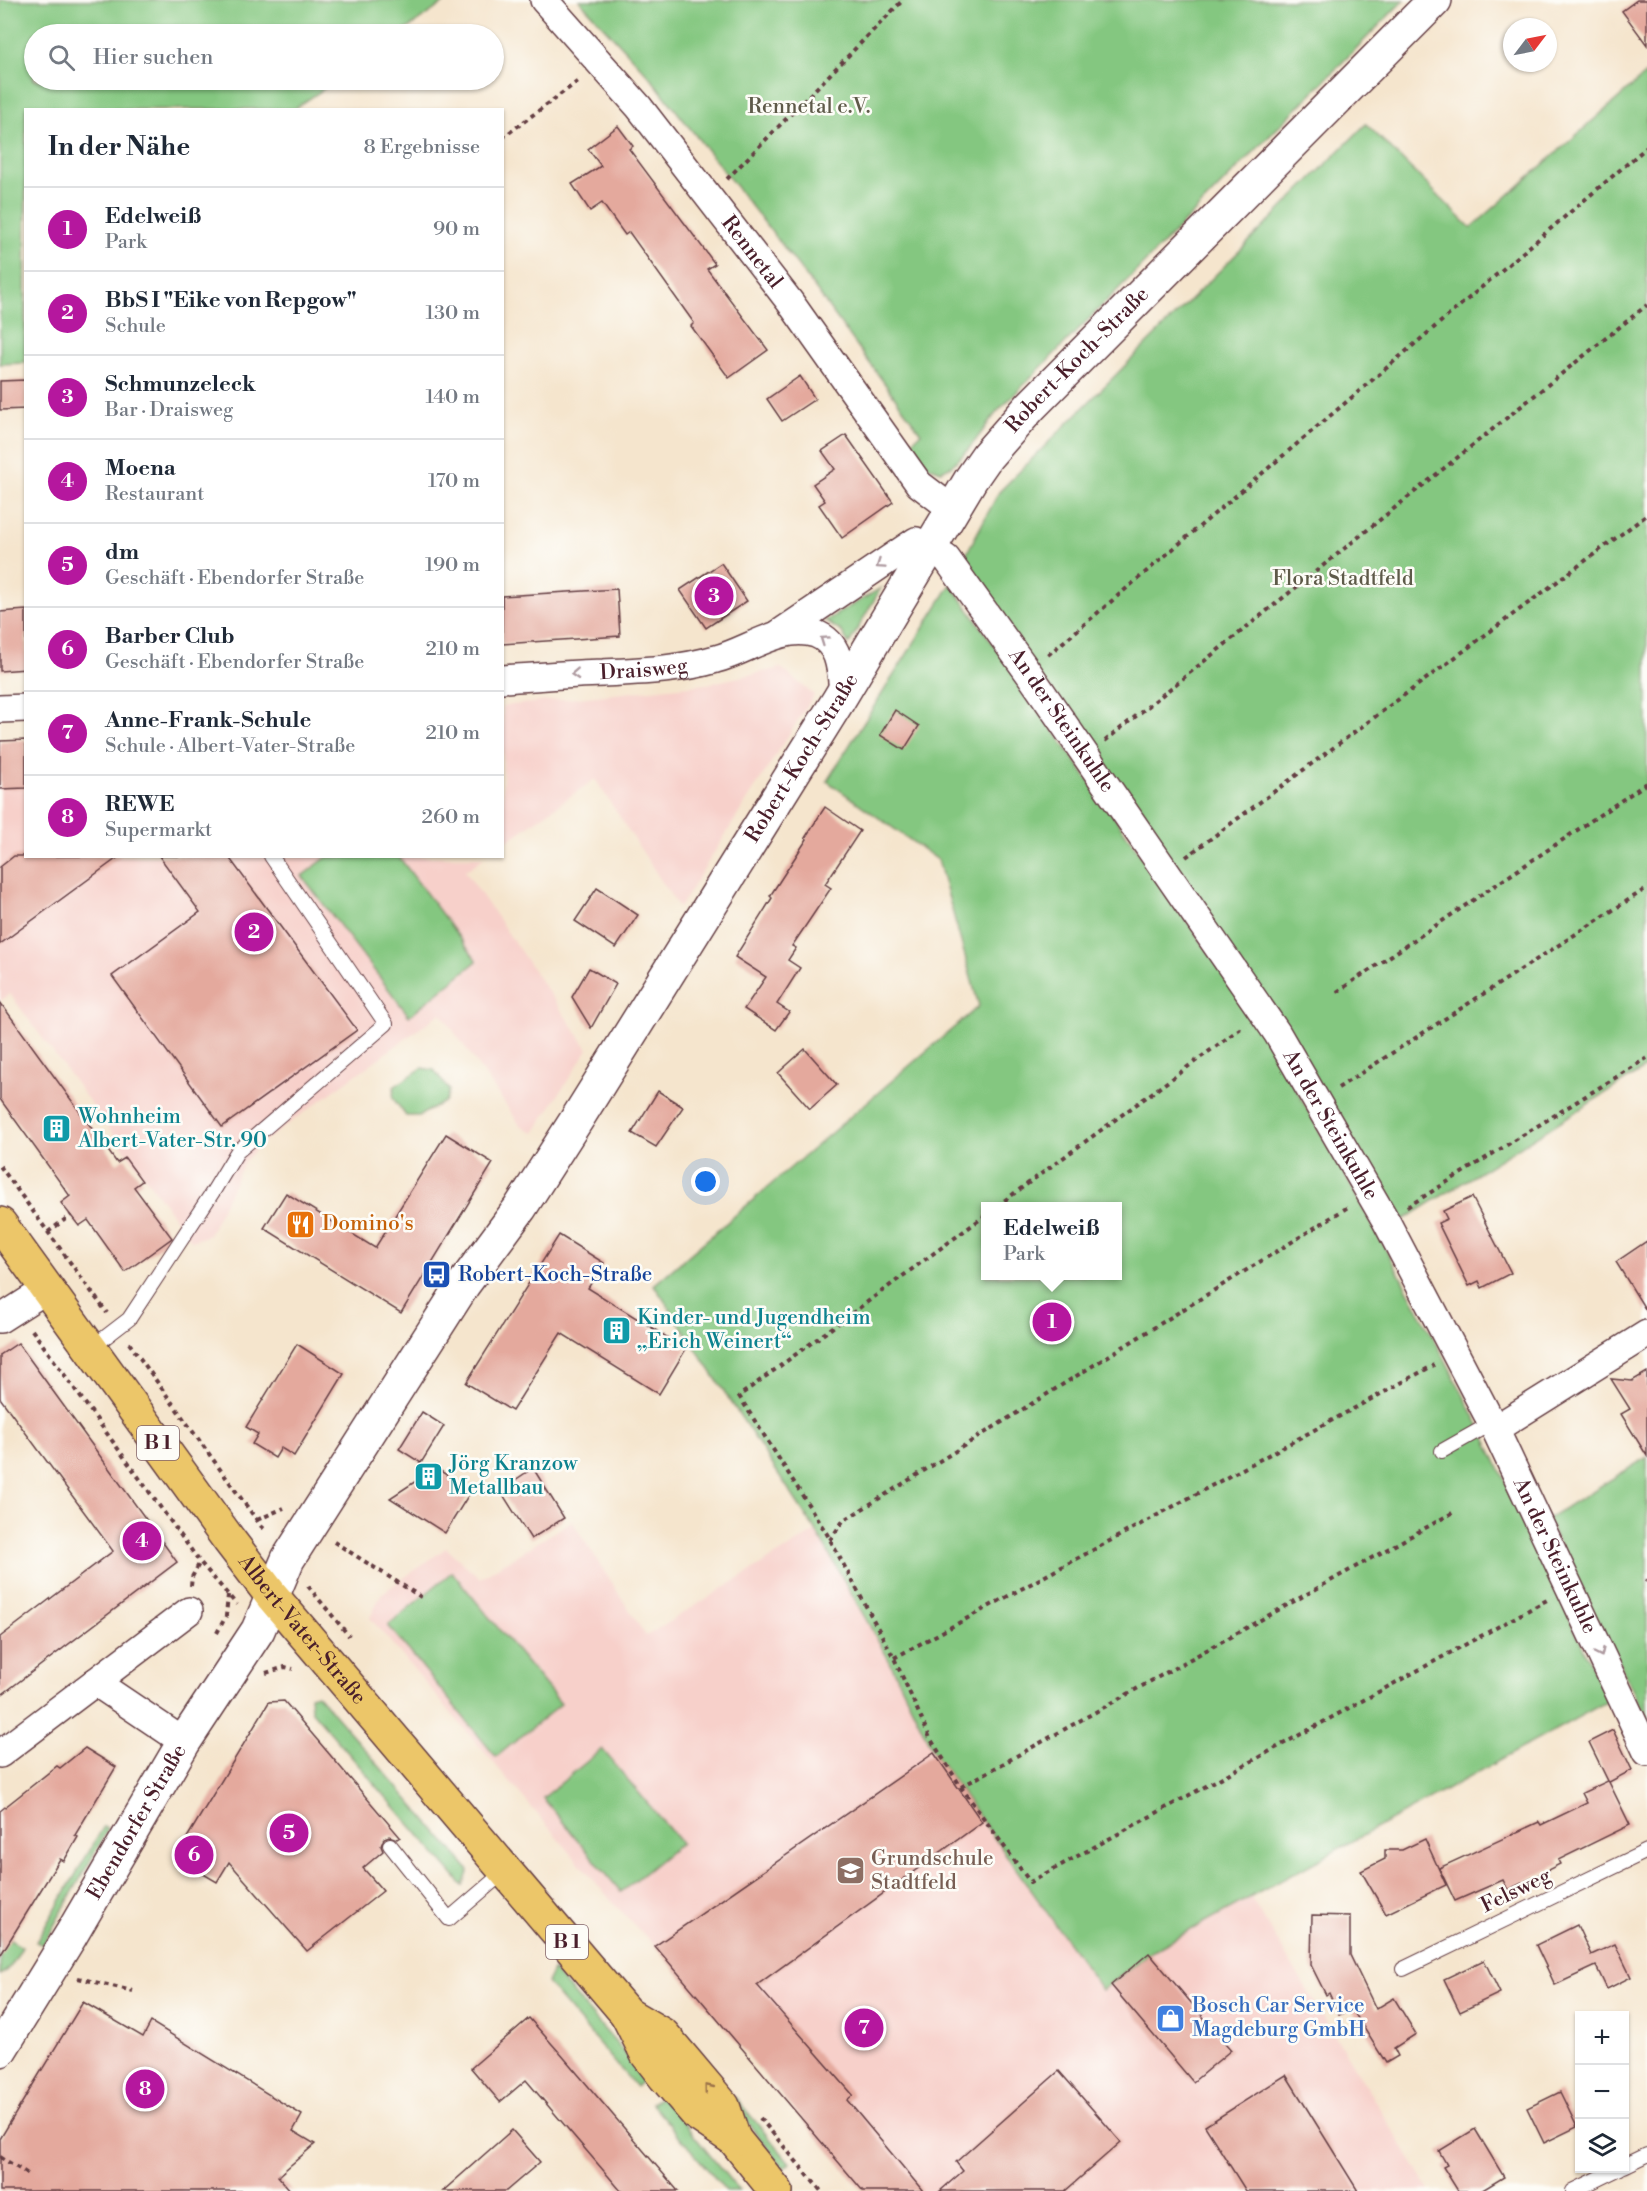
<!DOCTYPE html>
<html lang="de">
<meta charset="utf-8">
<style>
body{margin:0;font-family:"Libre Bodoni",serif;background:#f6f6f7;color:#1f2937}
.controls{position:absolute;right:18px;bottom:18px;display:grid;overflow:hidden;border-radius:0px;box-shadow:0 2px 4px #0004}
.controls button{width:54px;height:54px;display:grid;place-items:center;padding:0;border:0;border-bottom:2px solid #e0e1e3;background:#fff;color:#1f2937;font:30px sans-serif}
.compass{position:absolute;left:1503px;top:18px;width:54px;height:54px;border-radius:50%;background:#fff;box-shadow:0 2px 4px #0004;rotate:58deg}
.you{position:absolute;left:706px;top:1182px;width:21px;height:21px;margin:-15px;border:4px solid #fff;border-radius:50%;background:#1a73e8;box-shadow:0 0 0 9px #1a73e833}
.badge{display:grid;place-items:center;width:39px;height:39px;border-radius:50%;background:#b5179e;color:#fff;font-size:20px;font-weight:700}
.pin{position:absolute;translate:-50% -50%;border:3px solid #fff;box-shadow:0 2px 6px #0006}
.popup{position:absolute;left:981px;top:1202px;width:141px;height:78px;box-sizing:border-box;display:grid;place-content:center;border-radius:0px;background:#fff;filter:drop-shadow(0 2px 4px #0005);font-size:20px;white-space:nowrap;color:#747a83}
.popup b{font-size:22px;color:#1f2937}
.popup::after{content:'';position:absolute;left:50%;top:100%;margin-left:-12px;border:12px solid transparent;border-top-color:#fff}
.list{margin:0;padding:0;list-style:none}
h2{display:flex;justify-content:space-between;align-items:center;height:78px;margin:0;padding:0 24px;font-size:26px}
h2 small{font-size:20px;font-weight:400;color:#747a83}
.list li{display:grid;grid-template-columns:39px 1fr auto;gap:18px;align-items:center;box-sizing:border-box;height:84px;padding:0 24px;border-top:2px solid #e0e1e3}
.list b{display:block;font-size:22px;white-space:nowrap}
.list p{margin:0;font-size:20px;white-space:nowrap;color:#747a83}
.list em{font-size:20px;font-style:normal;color:#747a83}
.icon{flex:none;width:33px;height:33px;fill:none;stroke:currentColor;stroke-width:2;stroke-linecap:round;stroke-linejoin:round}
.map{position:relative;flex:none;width:1647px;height:2191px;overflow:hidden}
.search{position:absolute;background:#fff;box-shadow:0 2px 4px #0004;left:24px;top:24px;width:480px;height:66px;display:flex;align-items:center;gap:15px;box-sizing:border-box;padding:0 21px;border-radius:33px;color:#747a83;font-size:22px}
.panel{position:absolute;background:#fff;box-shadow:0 2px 4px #0004;left:24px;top:108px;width:480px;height:750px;border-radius:0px}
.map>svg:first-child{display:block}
.built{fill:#f7d0ca}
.green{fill:#84c780;stroke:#677356;stroke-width:1.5;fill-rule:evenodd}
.building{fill:#e4a99d}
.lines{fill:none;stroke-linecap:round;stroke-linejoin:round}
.service-casing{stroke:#643d43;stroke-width:16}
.minor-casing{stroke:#643d43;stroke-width:30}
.tertiary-casing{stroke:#643d43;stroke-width:36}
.primary-casing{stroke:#643d43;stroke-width:36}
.path{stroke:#643d43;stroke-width:4;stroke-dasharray:4.5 4.5;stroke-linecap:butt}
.service{stroke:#fff;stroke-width:14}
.minor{stroke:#fff;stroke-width:27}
.tertiary{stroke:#fff;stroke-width:33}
.primary{stroke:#ecc669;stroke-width:33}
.oneway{stroke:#ae9aa0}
.oneway2{stroke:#9b724a}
.labels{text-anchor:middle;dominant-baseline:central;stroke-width:5;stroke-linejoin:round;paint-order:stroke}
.shield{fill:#fdfcf7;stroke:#806168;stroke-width:1.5}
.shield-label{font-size:20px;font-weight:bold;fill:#4a1f2b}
.park-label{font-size:21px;fill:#5e5a49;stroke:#fdfcf7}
.street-label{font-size:21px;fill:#4a1f2b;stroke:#fdfcf7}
.culture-label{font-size:21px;fill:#0d838f;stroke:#fdfcf7;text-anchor:start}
.food-label{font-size:21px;fill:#c56008;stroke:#fdfcf7;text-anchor:start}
.transit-label{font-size:21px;fill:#164399;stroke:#fdfcf7;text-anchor:start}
.education-label{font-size:21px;fill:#785e54;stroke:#fdfcf7;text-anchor:start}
.shop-label{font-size:21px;fill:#366cbe;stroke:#fdfcf7;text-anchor:start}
</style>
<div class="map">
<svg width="1647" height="2191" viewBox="0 0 1647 2191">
<rect width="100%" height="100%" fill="#fdfcf7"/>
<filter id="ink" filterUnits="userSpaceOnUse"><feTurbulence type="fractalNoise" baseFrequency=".0167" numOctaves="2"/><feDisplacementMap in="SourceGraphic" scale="12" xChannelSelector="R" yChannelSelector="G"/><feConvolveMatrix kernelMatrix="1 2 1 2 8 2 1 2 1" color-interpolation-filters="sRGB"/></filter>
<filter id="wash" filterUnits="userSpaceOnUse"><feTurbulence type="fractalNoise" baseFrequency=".008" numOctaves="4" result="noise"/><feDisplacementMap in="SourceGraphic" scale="24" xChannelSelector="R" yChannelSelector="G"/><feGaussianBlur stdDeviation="1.35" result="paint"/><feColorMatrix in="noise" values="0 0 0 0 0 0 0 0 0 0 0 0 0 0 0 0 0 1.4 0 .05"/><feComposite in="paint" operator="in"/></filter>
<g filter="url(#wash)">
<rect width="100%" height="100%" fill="#f5e5cd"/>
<!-- built -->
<g class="built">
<polygon points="781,668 814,695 679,908 595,779 503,844 503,706 707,684"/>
<polygon points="25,740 26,856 485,857 465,871 588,1049 534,1133 520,1125 441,1013 262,1143 244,1162 209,1235 192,1241 10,994 0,1001 0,741"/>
<polygon points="572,1521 646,1636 816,1531 890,1662 934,1753 1101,1990 1149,1953 1251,1898 1430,2191 863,2191 748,2053 655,1946 615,1905 370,1618 381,1594 446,1548 480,1578"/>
</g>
<!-- green -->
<g class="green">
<polygon points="0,0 448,0 400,34 34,34 34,80 337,80 294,109 26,110 25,363 0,364"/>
<path d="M579 0H1404L997 412C985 427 960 466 941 471L928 466 910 443 921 433 800 268 649 76Z"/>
<polygon points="1647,73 1647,1067 1397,1224 961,564 999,492 1366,124 1471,228"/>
<path d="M951 584 1255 1018 1359 1200 1445 1359 1481 1429 1608 1701 1149 1953 1102 1990 934 1753 890 1662 816 1531 654 1285 979 1006 938 860 827 781ZM986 1206H1118V1276H986Z"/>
<polygon points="881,588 849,644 842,632 825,621"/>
<polygon points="327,857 399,857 477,961 409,1016 302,876"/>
<polygon points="422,1068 434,1070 449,1090 446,1101 419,1116 406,1116 393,1098 394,1087"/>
<polygon points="1647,1457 1647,1719 1547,1519"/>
<polygon points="452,1572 561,1704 496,1757 388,1625"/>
<polygon points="317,1694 469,1870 463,1886 311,1710 310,1696"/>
<polygon points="602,1749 681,1843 621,1892 543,1798"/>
<polygon points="104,1826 108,1829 43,1945 36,1942"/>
<path d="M0 1934 22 1947C16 1957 10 1972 0 1975Z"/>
<polygon points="553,1970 646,2078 636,2087 547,1983"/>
<polygon points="662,2096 739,2191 726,2191 651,2103"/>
<polygon points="735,2097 790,2163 784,2168 728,2098"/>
</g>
<g id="blocks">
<!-- building -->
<g class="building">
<polygon points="1637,0 1647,0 1647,45 1622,11"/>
<polygon points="618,126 633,146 629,149 715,264 707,269 768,350 729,378 691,326 694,323 629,232 625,235 602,203 590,211 572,184 601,166 588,149"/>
<polygon points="800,376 815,399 782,421 767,399"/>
<polygon points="26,380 26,409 0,410 0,381"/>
<polygon points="846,435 893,502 842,538 819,505 825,501 813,484 835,469 822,451"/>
<polygon points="721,563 747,601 706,628 680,590"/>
<polygon points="617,589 620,636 502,644 502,596"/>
<polygon points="26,610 26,669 0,671 0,612"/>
<polygon points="895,710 919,726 904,750 880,735"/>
<polygon points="26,740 26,788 0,789 0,741"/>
<polygon points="825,807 860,831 825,884 831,888 792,946 796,948 788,960 800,968 777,1004 789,1012 776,1030 744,1009 766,977 735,957 772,898 770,896 807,839 805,838"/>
<polygon points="14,856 120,856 0,944 0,867"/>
<polygon points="159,856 228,856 357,1030 222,1127 112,976 200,912"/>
<polygon points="597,888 638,915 616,948 575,921"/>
<polygon points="589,968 616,984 591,1028 572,997"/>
<polygon points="0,1002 117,1163 125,1158 142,1181 134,1187 172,1238 125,1272 88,1220 79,1226 61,1203 70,1196 0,1099"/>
<polygon points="805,1049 837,1085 810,1109 778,1073"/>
<polygon points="658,1091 683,1107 656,1147 632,1133"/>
<polygon points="446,1134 493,1163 401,1313 264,1228 286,1193 375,1248"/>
<polygon points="1472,1197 1511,1273 1482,1288 1479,1281 1469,1286 1438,1223 1447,1219 1443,1211"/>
<polygon points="559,1235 604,1263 588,1288 686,1349 659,1394 561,1333 512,1411 466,1383"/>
<polygon points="1647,1241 1647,1312 1616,1262"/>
<polygon points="18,1343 177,1562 0,1696 0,1637 113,1551 0,1398 0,1355"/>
<polygon points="297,1344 344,1374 294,1456 281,1448 275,1458 252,1444 258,1434 246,1427"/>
<polygon points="1647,1372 1647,1456 1621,1414 1630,1409 1611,1379 1632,1381"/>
<polygon points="422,1412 444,1426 421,1463 399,1449"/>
<polygon points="436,1468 471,1491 445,1533 390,1498"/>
<polygon points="533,1468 564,1518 531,1539 500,1490"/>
<polygon points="284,1701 400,1837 397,1839 389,1836 384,1838 381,1846 383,1851 363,1868 383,1891 307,1951 229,1862 217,1882 178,1859 185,1848 182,1846 269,1702"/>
<polygon points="1613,1730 1632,1770 1609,1782 1630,1825 1558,1860 1560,1864 1508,1890 1503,1880 1455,1901 1439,1868 1539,1822 1541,1825 1587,1803 1582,1793 1608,1781 1589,1742"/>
<polygon points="85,1748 116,1767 75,1835 78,1837 64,1861 60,1859 0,1956 0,1811 57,1766 60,1768"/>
<polygon points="934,1753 982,1822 757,1985 853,2095 847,2100 923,2191 863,2191 655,1946"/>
<polygon points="1425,1839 1446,1885 1386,1914 1361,1871 1385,1859 1385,1850 1402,1850"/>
<polygon points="1312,1915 1350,1916 1350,1955 1376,2009 1394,1998 1416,2034 1394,2048 1398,2056 1386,2063 1352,2009 1339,2015 1329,1993 1326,1995 1311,1965"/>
<polygon points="1577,1925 1591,1955 1615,1944 1631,1977 1607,1989 1596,1966 1555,1985 1536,1945"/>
<polygon points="1149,1953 1231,2050 1193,2082 1111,1985"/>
<polygon points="1484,1960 1500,1993 1460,2012 1444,1979"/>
<polygon points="83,2002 143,2037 151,2022 302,2115 293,2131 315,2144 278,2176 291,2191 0,2191 0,2139"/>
<polygon points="529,2018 559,2052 678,2191 621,2191 526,2080 500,2102 471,2068"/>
<polygon points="1059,2071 1121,2142 1065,2191 940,2191 963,2171 956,2162"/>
<polygon points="1286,2075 1358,2191 1246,2191 1205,2126"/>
<polygon points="1560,2092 1577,2127 1544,2143 1527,2108"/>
<polygon points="1475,2129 1504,2177 1481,2191 1458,2191 1443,2167 1447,2165 1439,2151"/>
<polygon points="512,2130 540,2162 506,2191 443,2191"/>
</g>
</g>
</g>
<g filter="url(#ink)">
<use href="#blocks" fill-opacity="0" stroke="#643d43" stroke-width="1.5"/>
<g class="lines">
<defs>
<g id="service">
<polyline points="90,1349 129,1319 214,1190 237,1152 386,1024 271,856"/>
<polyline points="1442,1451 1481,1429 1495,1429"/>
<polyline points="390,1845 449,1919 506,1870"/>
<polyline points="1403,1969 1647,1851"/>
<polyline points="1624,2166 1647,2155"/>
<polyline points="1573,2191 1620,2168"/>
</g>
<g id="minor">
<path id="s1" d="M544 0 639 107 790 302 919 484 952 509"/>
<path id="s2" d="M780 633 916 541 946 558 1028 672 1277 1033 1386 1221 1495 1429 1647 1752"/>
<path id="s3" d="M502 679C536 677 569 674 603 673 641 671 679 670 716 659 748 651 782 623 816 634 840 643 841 670 843 692"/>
<polyline points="0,709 26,708"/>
<polyline points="0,1319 47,1289"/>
<polyline points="1495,1429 1647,1334"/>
<polyline points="95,1682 184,1742"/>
<polyline points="0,1754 189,1611"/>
</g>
<g id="tertiary">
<path id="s4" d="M0 2050 71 1935 184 1742 258 1630 288 1559 463 1285 520 1208 577 1119 838 701 971 479 987 456 1031 406 1435 0"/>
</g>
<g id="primary">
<path id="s5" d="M0 1224 229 1540 272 1596 627 2014 647 2054 665 2077 697 2114 734 2139 776 2191"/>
<polyline points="627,2014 663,2035 685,2061 723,2106 734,2139"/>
</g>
</defs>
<!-- service casing -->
<use href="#service" class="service-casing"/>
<!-- minor casing -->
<use href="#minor" class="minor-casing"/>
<!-- tertiary casing -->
<use href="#tertiary" class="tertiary-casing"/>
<!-- primary casing -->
<use href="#primary" class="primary-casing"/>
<!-- path -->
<g class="path">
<polyline points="502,138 581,79"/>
<polyline points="727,179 903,0"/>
<polyline points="1048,655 1647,147"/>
<polyline points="1105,741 1647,305"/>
<polyline points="1186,857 1647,515"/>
<polyline points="1337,992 1647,783"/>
<polyline points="1338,1088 1647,888"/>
<polyline points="0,1166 107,1313"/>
<polyline points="997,1206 1241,1028"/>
<polyline points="1407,1207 1647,1058"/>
<polyline points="986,1215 739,1396 827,1534 894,1658 930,1738 961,1787 1030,1882 1547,1600"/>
<polyline points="48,1232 71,1215"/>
<polyline points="32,1330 200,1562 237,1605"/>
<polyline points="129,1343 261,1526 267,1531"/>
<polyline points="257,1520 284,1508"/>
<polyline points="830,1540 843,1521 1348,1207"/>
<polyline points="334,1542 421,1597"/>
<polyline points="1645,1581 1647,1580"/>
<polyline points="191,1586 192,1577 200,1562"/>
<polyline points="308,1586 349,1636"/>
<polyline points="217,1633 226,1616 228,1595"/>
<polyline points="894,1658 1434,1365"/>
<polyline points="266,1673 285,1667 293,1669"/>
<polyline points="961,1787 1454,1512"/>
<polyline points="78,1978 133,1991"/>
<polyline points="760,2118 821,2191"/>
<polyline points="0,2157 28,2174"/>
</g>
<!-- service -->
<use href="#service" class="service"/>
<!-- minor -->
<use href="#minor" class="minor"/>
<!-- tertiary -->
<use href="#tertiary" class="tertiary"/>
<!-- primary -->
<use href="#primary" class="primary"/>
</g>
<!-- one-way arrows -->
<defs><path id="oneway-chevron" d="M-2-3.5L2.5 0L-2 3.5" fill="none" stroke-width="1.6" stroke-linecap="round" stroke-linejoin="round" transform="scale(1.5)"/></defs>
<g class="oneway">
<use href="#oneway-chevron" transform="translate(880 565) rotate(146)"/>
<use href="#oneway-chevron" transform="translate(824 640) rotate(-145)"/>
<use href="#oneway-chevron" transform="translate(575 674) rotate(177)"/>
<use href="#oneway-chevron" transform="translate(1600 1653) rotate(65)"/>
</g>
<use class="oneway2" href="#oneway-chevron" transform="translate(708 2088) rotate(-129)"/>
</g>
<!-- icons -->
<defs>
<symbol id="building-square" viewBox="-11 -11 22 22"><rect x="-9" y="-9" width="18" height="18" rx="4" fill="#0f9aa8" stroke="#fdfcf7"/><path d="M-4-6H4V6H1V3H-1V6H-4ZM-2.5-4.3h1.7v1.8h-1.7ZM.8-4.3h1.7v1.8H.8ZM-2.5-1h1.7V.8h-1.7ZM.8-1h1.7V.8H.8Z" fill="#fff"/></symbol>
<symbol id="restaurant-square" viewBox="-11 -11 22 22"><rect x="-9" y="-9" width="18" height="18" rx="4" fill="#e8710a" stroke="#fdfcf7"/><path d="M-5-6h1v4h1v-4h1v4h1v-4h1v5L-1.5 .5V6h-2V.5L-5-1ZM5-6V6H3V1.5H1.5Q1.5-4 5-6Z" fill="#fff"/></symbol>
<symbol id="bus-square" viewBox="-11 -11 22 22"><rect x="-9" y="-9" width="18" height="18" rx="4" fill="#1a4fb4" stroke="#fdfcf7"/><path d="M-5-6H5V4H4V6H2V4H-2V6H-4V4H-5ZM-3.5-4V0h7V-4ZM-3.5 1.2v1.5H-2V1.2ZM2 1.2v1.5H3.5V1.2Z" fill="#fff"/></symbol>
<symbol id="school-square" viewBox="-11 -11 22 22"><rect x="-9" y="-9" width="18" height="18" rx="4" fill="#8d6e63" stroke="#fdfcf7"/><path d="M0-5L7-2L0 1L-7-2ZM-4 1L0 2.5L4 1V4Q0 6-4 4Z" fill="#fff"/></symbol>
<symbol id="shop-square" viewBox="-11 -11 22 22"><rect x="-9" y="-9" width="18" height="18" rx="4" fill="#3f7fe0" stroke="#fdfcf7"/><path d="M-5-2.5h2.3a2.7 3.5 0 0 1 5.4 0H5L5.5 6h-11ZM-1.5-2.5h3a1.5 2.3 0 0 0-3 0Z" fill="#fff"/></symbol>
</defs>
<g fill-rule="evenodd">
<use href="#building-square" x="40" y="1112" width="33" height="33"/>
<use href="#restaurant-square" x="284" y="1208" width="33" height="33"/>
<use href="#bus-square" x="420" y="1258" width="33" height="33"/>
<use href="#building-square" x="600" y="1314" width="33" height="33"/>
<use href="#building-square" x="412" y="1460" width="33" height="33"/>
<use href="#school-square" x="834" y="1854" width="33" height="33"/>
<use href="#shop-square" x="1154" y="2002" width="33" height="33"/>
</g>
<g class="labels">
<!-- shield labels -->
<g class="shield">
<rect x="137" y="1426" width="42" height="34" rx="4.5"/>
<rect x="546" y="1925" width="42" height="34" rx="4.5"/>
</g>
<g class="shield-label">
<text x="158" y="1443">B 1</text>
<text x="567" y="1942">B 1</text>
</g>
<!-- park labels -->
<g class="park-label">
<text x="809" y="107">Rennetal e.V.</text>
<text x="1343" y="579">Flora Stadtfeld</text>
</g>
<!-- street labels -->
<g class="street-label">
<text stroke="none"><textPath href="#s1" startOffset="327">Rennetal</textPath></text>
<text stroke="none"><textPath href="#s4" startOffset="2008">Robert-Koch-Straße</textPath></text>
<text stroke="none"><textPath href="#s3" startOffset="142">Draisweg</textPath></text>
<text stroke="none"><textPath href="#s2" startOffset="398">An der Steinkuhle</textPath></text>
<text stroke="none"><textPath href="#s4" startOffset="1522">Robert-Koch-Straße</textPath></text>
<text stroke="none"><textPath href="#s2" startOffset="884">An der Steinkuhle</textPath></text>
<text stroke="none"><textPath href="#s2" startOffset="1370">An der Steinkuhle</textPath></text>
<text stroke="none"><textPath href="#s5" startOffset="506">Albert-Vater-Straße</textPath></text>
<text stroke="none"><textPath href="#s4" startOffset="266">Ebendorfer Straße</textPath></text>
<text transform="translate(1516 1891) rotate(-26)">Felsweg</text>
</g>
<!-- culture labels -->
<g class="culture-label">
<text x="78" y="1117">Wohnheim<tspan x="78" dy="24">Albert-Vater-Str. 90</tspan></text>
<text x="637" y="1318">Kinder- und Jugendheim<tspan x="637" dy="24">„Erich Weinert“</tspan></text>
<text x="449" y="1464">Jörg Kranzow<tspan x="449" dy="24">Metallbau</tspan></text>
</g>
<!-- food labels -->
<g class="food-label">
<text x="322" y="1224">Domino's</text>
</g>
<!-- transit labels -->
<g class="transit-label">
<text x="458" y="1275">Robert-Koch-Straße</text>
</g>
<!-- education labels -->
<g class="education-label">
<text x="871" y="1859">Grundschule<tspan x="871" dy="24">Stadtfeld</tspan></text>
</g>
<!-- shop labels -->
<g class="shop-label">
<text x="1192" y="2006">Bosch Car Service<tspan x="1192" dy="24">Magdeburg GmbH</tspan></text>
</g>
</g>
</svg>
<div class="controls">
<button>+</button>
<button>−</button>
<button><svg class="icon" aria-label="layers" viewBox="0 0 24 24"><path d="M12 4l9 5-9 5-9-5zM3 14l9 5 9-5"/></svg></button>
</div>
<svg class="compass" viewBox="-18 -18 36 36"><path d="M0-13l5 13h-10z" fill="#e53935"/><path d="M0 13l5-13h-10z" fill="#747a83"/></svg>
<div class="you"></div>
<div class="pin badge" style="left:1052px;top:1322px">1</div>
<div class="popup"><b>Edelweiß</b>Park</div>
<div class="pin badge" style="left:254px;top:932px">2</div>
<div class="pin badge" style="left:714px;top:596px">3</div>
<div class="pin badge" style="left:142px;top:1541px">4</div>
<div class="pin badge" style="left:289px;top:1833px">5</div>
<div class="pin badge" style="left:194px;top:1855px">6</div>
<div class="pin badge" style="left:864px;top:2028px">7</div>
<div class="pin badge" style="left:145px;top:2089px">8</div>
<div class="search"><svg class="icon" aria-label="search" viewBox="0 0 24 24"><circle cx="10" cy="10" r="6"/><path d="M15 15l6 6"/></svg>Hier suchen</div>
<section class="panel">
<h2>In der Nähe<small>8 Ergebnisse</small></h2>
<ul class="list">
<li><span class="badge">1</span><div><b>Edelweiß</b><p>Park</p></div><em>90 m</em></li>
<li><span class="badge">2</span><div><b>BbS I &quot;Eike von Repgow&quot;</b><p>Schule</p></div><em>130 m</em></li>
<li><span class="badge">3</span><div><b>Schmunzeleck</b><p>Bar · Draisweg</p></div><em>140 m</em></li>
<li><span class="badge">4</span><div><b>Moena</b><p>Restaurant</p></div><em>170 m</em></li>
<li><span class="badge">5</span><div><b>dm</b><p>Geschäft · Ebendorfer Straße</p></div><em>190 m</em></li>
<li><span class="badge">6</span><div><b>Barber Club</b><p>Geschäft · Ebendorfer Straße</p></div><em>210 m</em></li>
<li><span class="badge">7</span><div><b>Anne-Frank-Schule</b><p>Schule · Albert-Vater-Straße</p></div><em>210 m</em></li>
<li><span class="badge">8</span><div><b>REWE</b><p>Supermarkt</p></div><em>260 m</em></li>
</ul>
</section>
</div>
